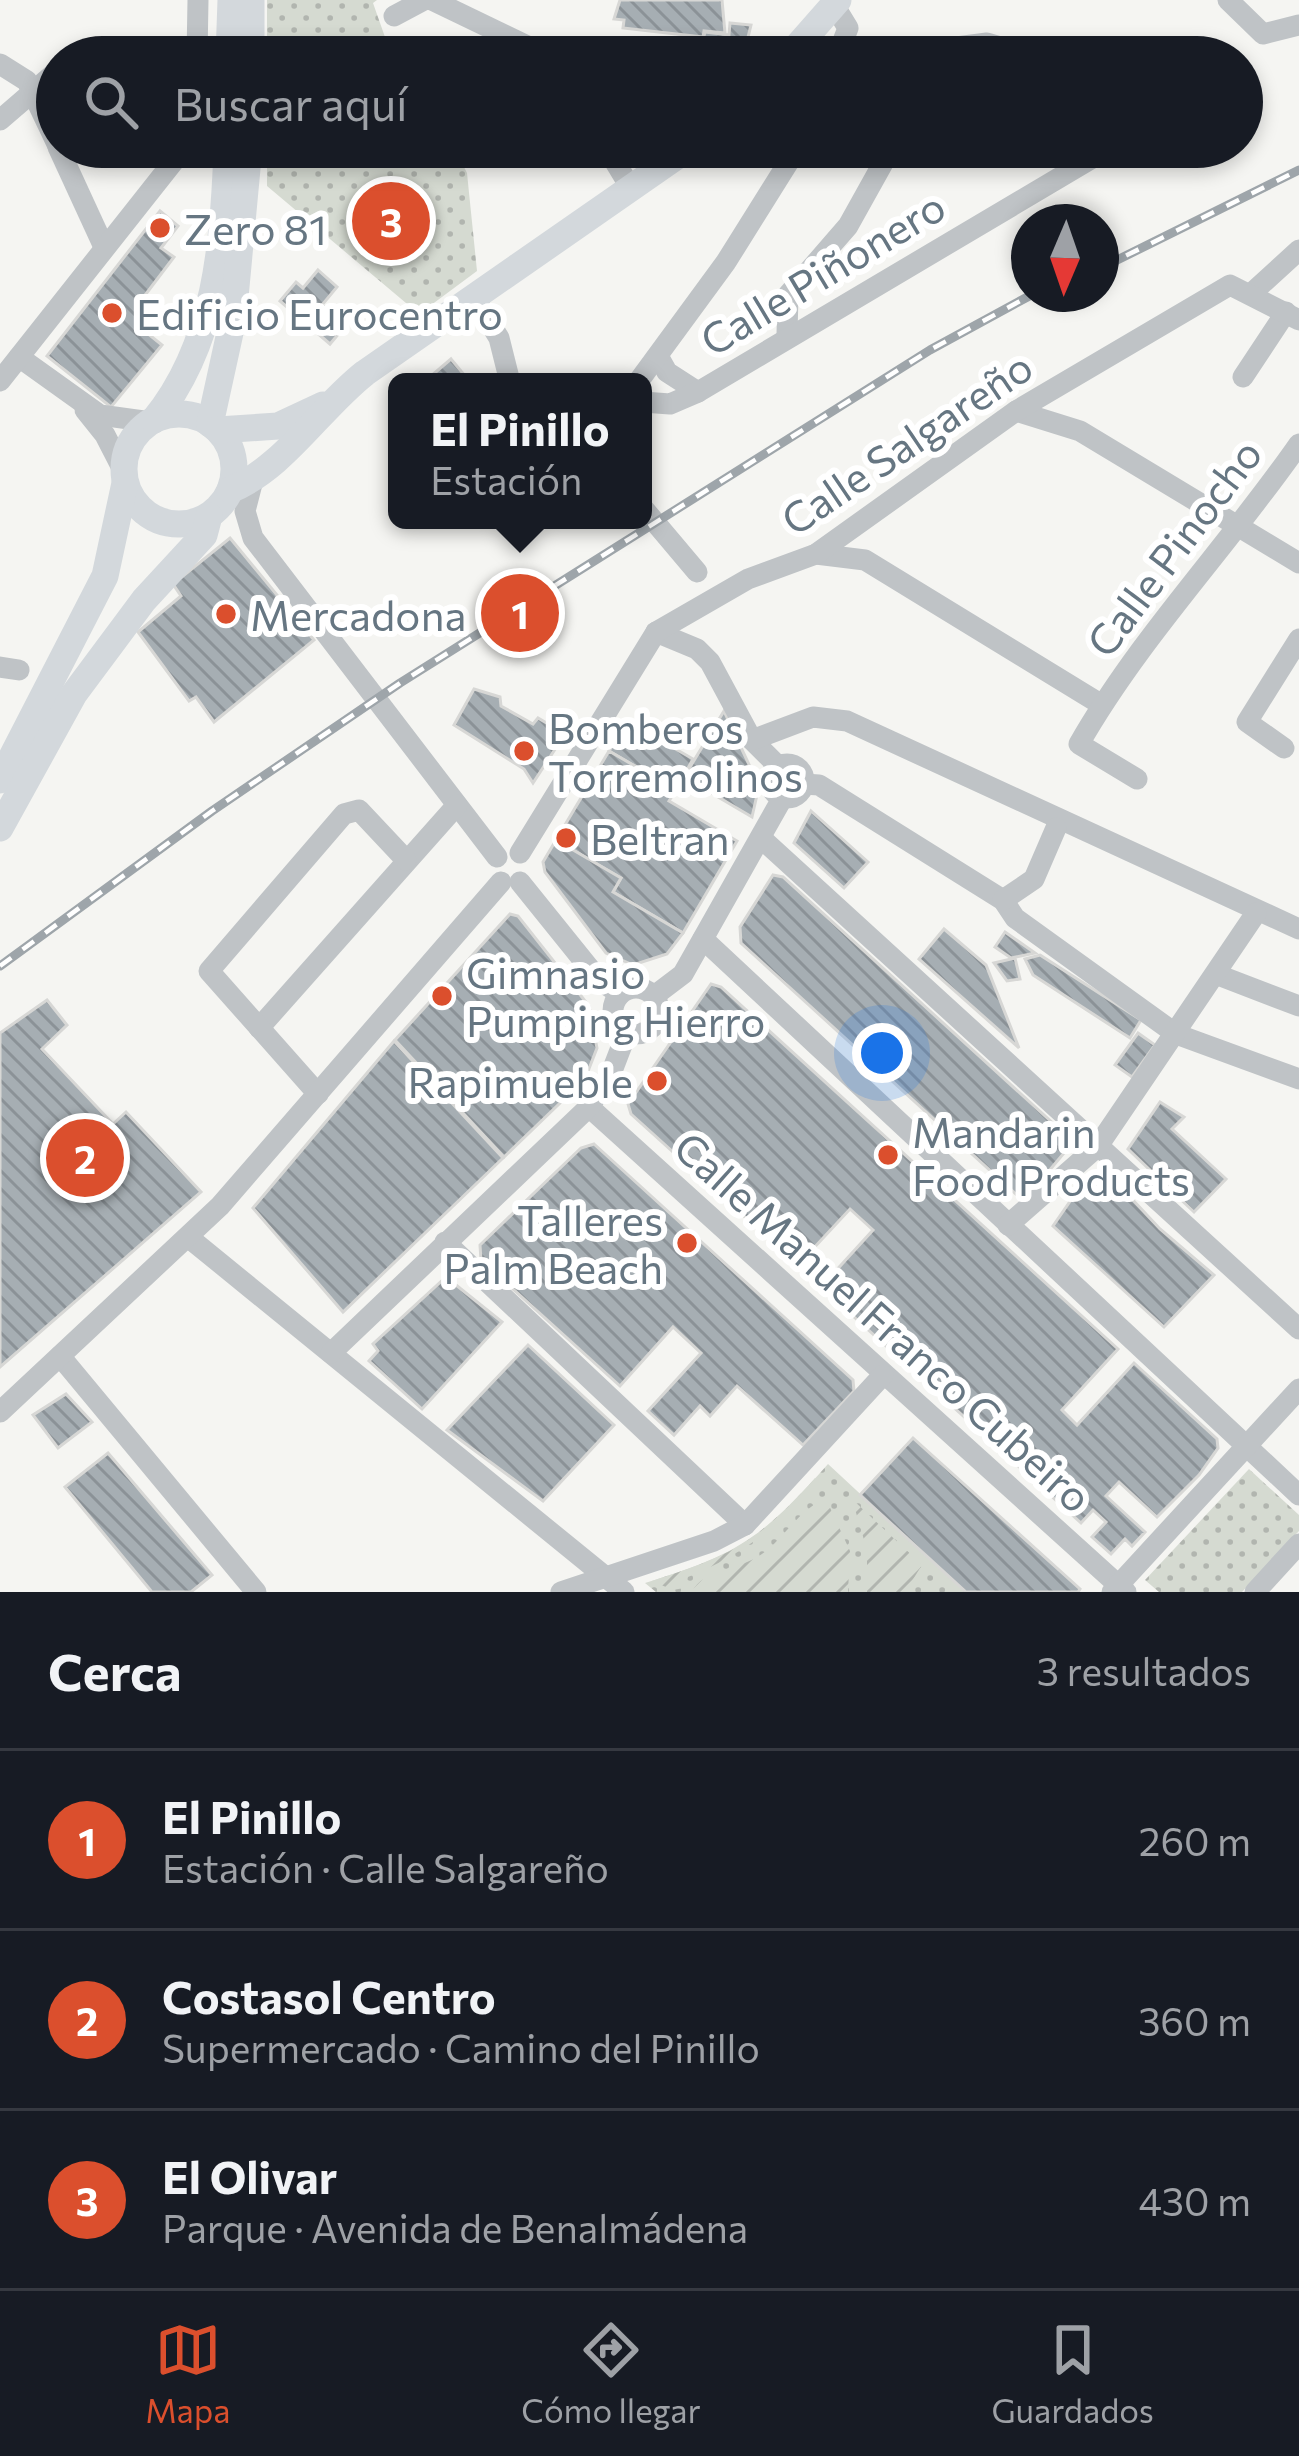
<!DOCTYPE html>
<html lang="es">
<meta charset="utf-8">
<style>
body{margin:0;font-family:Commissioner,sans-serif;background:#20242c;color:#f1f3f6}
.compass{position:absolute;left:1011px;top:204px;width:108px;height:108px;border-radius:50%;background:#171b24;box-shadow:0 6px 18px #0003;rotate:182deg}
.you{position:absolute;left:882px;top:1053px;width:42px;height:42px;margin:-30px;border:9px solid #fff;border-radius:50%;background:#1a73e8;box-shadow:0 0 0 18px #1a73e833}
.badge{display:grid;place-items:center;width:78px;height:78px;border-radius:50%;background:#db4f2d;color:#fff;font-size:39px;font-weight:700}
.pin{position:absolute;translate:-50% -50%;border:6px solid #fff;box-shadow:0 3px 12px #0006}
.popup{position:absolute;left:388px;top:373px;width:264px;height:156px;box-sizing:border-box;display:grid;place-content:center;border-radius:18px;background:#171b24;filter:drop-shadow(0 3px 9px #0005);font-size:39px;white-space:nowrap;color:#9ea1a6}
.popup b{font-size:45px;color:#f1f3f6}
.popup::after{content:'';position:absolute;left:50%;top:100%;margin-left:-24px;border:24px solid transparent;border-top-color:#171b24}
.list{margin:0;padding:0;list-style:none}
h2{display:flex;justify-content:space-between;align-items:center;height:156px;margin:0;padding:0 48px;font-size:51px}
h2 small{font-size:39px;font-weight:400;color:#9ea1a6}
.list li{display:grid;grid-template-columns:78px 1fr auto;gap:36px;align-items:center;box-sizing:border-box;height:180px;padding:0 48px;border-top:3px solid #363941}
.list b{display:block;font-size:45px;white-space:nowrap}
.list p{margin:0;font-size:39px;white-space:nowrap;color:#9ea1a6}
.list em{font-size:39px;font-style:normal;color:#9ea1a6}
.icon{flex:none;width:66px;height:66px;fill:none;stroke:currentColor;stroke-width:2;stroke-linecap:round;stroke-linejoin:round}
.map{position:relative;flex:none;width:1299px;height:1592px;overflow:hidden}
.search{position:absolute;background:#171b24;box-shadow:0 6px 18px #0003;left:36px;right:36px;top:36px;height:132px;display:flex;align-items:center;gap:30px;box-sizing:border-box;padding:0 42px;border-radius:66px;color:#9ea1a6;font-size:45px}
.sheet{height:696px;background:#171b24}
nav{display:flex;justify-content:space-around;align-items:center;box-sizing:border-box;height:168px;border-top:3px solid #363941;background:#171b24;font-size:33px;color:#9ea1a6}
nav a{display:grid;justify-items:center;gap:6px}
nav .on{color:#db4f2d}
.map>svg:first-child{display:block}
.grass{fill:url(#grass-dots)}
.garden{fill:url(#garden-furrows)}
.building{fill:url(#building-back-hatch);stroke:#d7d7d5;stroke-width:3}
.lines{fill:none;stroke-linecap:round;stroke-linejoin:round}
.minor{stroke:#bfc3c6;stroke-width:21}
.major{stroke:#d3d8dc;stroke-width:27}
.rail-casing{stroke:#9ea5aa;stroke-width:9}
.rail{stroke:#fff;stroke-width:4.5;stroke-dasharray:14;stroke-linecap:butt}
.poi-dot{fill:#db4f2d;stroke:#fff;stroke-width:4.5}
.labels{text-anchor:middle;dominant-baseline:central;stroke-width:12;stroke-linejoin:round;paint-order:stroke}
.poi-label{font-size:42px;fill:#667682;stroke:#fff;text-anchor:start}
.street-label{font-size:42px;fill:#667682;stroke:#fff}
</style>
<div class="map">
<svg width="1299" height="1592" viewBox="0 0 1299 1592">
<defs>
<pattern id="grass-dots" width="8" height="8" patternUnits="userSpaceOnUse" patternTransform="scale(3)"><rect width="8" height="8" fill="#d5dad1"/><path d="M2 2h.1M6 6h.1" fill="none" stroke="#b1b5af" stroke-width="1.8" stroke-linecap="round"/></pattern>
<pattern id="garden-furrows" width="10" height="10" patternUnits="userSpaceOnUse" patternTransform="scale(3)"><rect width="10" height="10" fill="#d5dad1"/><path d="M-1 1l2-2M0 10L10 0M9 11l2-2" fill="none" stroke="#b1b5af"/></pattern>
<pattern id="building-back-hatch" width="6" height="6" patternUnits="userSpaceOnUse" patternTransform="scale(3)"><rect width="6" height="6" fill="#a6aeb3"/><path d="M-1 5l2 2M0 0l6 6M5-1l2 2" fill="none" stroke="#8b9297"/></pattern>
</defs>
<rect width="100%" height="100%" fill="#f5f5f2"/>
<!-- grass -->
<g class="grass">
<polygon points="267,0 377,0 373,3 392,57 267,57"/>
<polygon points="267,147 454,147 467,173 477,271 419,314 267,186"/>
<path d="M828 1464 966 1592H656L645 1583C739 1554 762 1538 828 1464Z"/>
<polygon points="1249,1469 1299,1515 1299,1531 1242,1592 1159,1592 1145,1580"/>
</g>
<!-- garden -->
<g class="garden">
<path d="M815 1478 819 1483C778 1527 743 1554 688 1577L684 1588 673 1590 652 1581C733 1555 757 1543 815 1478Z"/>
<path d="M826 1499 850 1551 848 1592H692C703 1569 738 1570 759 1556 783 1541 799 1508 826 1499Z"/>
<polygon points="852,1499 922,1565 905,1592 867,1592 867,1550"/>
</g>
<!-- building -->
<g class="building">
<polygon points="620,0 722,0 725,33 704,31 703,37 623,28 624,20 614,19"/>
<polygon points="730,23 751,25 743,57 699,57 705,32 729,35"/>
<polygon points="620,43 644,46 642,57 619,57"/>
<polygon points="160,211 178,226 161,248 174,257 136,307 150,318 142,329 162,345 111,407 47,356"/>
<polygon points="318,270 337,287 322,305 346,325 330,344 280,301 296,282 303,288"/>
<polygon points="451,359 470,382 424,382"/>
<polygon points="230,538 314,640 214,722 196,697 189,701 138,632 181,596 173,584"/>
<polygon points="474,689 500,697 501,706 533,724 538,718 565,734 533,783 524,769 454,725"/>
<polygon points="724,711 759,786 752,817 684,777"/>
<polygon points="627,721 693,759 676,790 609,751"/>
<polygon points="609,751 676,790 669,801 737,841 683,933 613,892 621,878 556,840"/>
<polygon points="811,811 868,862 844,888 794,843"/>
<polygon points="556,840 621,878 613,892 683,933 667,954 633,965 606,953 545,872 543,862"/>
<polygon points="773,875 783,877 1068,1137 1069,1147 1028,1196 1017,1195 741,943 740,927"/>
<polygon points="510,914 518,916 589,1006 597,1048 585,1079 504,1157 395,1040"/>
<polygon points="944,929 986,965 1019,1048 919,959"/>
<polygon points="1005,932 1035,953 1011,958 995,947"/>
<polygon points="1040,955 1141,1020 1130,1038 1033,975 1025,959"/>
<polygon points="1015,958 1020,979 1007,981 994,963"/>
<polygon points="711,984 721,987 1118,1349 1062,1410 1077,1425 1134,1363 1217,1439 1218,1448 1199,1475 1157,1517 1119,1482 1106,1496 1145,1532 1132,1546 1125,1539 1111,1554 1092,1537 1106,1522 1093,1510 1081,1523 821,1287 873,1230 850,1209 798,1265 631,1114 628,1104"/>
<polygon points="47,1000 67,1025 42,1049 113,1124 126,1112 201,1192 0,1367 0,1033"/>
<polygon points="1138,1033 1155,1045 1132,1077 1115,1065"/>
<polygon points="394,1041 503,1158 343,1312 253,1208"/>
<polygon points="1160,1102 1184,1117 1172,1129 1226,1179 1194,1212 1128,1149"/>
<polygon points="594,1144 853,1380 854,1391 803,1445 737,1386 710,1416 700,1406 674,1435 648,1411 701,1353 673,1327 620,1386 481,1260 480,1245 581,1148"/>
<polygon points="1102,1167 1160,1229 1214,1275 1164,1327 1053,1226 1089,1174 1095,1176"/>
<polygon points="446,1277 502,1322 422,1409 369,1361 378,1351 373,1344"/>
<polygon points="528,1345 614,1425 543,1501 447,1430"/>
<polygon points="66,1394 92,1422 58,1448 33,1415"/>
<polygon points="913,1438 1080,1589 1078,1592 966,1592 860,1495"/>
<polygon points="108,1453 212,1575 191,1592 152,1592 65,1487"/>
</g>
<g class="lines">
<!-- minor -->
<g class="minor">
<polyline points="432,0 550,57"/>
<polyline points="1228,0 1263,34 1299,25"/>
<polyline points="834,5 848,28 837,57"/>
<polyline points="394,16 424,0"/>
<polyline points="197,57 198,0"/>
<polyline points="944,57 949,48 987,43 1034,57"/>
<polyline points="0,64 27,81 57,144"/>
<polyline points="0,120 57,71"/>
<polyline points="58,147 104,247"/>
<polyline points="606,147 632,190"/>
<polyline points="1253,292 1299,250"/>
<polyline points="475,299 499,338 510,382"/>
<polyline points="787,334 788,295 848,226 892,147"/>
<polyline points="658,356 667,372 698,392"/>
<polyline points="19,357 100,415 151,422"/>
<polyline points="1243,377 1286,312"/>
<polyline points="0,381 185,147"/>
<polyline points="638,382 726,262 798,147"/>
<polyline points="643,402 670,404 698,392 1111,147"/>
<polyline points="85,410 105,435 124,472"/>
<polyline points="1016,411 1080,431 1299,563"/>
<polyline points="253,480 245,511 253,538 497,857"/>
<polyline points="643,508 697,572"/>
<polyline points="816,554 865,560 1102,705"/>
<polyline points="656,632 697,649 710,662 752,740 778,766"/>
<polyline points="0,667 19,670"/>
<polyline points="752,740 813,717 847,721 1299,929"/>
<polyline points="1284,748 1247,722 1299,639"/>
<circle cx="787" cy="781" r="17"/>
<path d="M1137 779 1079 744C1140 637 1229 545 1299 444"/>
<polyline points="804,784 819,785 1003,900 1015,918 1176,1034 1299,1079"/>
<polyline points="761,838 1299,1329"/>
<polyline points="520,853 656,632 748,579 816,554 1016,411 1230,285 1299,320"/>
<polyline points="520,882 599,980 620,994"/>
<polyline points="1003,900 1034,879 1056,828"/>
<polyline points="703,939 1299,1495"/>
<polyline points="1218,975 1299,1006"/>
<circle cx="636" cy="1011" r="23"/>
<polyline points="654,996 683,974 783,797"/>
<polyline points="259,1028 457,805"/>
<polyline points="318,1094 209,971 344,814 359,810 406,860"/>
<polyline points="589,1107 1126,1592"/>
<polyline points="1008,1225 1098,1146 1256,913"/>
<polyline points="188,1237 624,1592"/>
<polyline points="445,1242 745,1525"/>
<polyline points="331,1353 589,1107 612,1071 627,1032"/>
<polyline points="60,1356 256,1592"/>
<polyline points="0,1412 220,1206 501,882"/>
<polyline points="561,1592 714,1541 745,1525 883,1375"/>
<polyline points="1112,1592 1299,1389"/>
<polyline points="1255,1592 1299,1544"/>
</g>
<!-- major -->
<g class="major">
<polyline points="229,57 231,0"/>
<polyline points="251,57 251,0"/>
<polyline points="788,57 838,0"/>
<circle cx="179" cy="469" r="55"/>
<path d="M154 420C216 344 224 243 227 147"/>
<polyline points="210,424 233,319 249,147"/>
<polyline points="218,430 278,426 323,405"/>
<path d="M230 490C284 468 319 409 365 373L690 147"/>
<polyline points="0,780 105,576 125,483"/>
<polyline points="0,828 74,694 144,600 204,535 209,516"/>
</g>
<defs>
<g id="rail">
<polyline points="1101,268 1299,170"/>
<polyline points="0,966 212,811 400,683 930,350 1033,294"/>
</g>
</defs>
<!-- rail casing -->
<use href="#rail" class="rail-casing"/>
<!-- rail -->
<use href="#rail" class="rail"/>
</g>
<!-- markers -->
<g class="poi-dot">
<circle cx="160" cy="228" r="12"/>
<circle cx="112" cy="313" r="12"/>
<circle cx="226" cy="614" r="12"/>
<circle cx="524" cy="751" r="12"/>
<circle cx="566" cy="838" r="12"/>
<circle cx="442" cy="996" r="12"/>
<circle cx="657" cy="1081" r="12"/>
<circle cx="888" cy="1155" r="12"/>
<circle cx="687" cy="1243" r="12"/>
</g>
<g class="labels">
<!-- poi labels -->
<g class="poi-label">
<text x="184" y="228">Zero 81</text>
<text x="136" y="313">Edificio Eurocentro</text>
<text x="250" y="614">Mercadona</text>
<text x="548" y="727">Bomberos<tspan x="548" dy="48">Torremolinos</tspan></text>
<text x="590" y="838">Beltran</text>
<text x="466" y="972">Gimnasio<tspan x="466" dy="48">Pumping Hierro</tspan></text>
<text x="633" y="1081" text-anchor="end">Rapimueble</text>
<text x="912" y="1131">Mandarin<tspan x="912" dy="48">Food Products</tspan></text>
<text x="663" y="1219" text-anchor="end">Talleres<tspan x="663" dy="48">Palm Beach</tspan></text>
</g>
<!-- street labels -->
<g class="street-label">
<text transform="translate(822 272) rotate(-31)">Calle Piñonero</text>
<text transform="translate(906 442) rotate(-34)">Calle Salgareño</text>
<text transform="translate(1173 547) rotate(-53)">Calle Pinocho</text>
<text transform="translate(884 1321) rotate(42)">Calle Manuel Franco Cubeiro</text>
</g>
</g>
</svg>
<svg class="compass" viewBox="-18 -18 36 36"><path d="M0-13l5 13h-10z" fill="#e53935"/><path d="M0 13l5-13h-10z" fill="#9ea1a6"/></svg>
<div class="you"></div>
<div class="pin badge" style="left:520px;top:613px">1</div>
<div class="popup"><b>El Pinillo</b>Estación</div>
<div class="pin badge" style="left:85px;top:1158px">2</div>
<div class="pin badge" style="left:391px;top:221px">3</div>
<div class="search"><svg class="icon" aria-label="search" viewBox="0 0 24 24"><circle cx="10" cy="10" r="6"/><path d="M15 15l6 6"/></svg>Buscar aquí</div>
</div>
<section class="sheet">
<h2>Cerca<small>3 resultados</small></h2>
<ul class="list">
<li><span class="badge">1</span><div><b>El Pinillo</b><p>Estación · Calle Salgareño</p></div><em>260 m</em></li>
<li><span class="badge">2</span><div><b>Costasol Centro</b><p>Supermercado · Camino del Pinillo</p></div><em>360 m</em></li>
<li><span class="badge">3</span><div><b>El Olivar</b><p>Parque · Avenida de Benalmádena</p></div><em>430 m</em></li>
</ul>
</section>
<nav>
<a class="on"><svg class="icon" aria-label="map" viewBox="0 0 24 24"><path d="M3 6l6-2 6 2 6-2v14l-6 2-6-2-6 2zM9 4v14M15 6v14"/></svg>Mapa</a>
<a><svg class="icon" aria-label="directions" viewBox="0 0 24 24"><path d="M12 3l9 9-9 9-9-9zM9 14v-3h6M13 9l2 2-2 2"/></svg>Cómo llegar</a>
<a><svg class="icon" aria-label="saved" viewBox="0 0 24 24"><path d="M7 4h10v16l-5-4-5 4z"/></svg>Guardados</a>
</nav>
